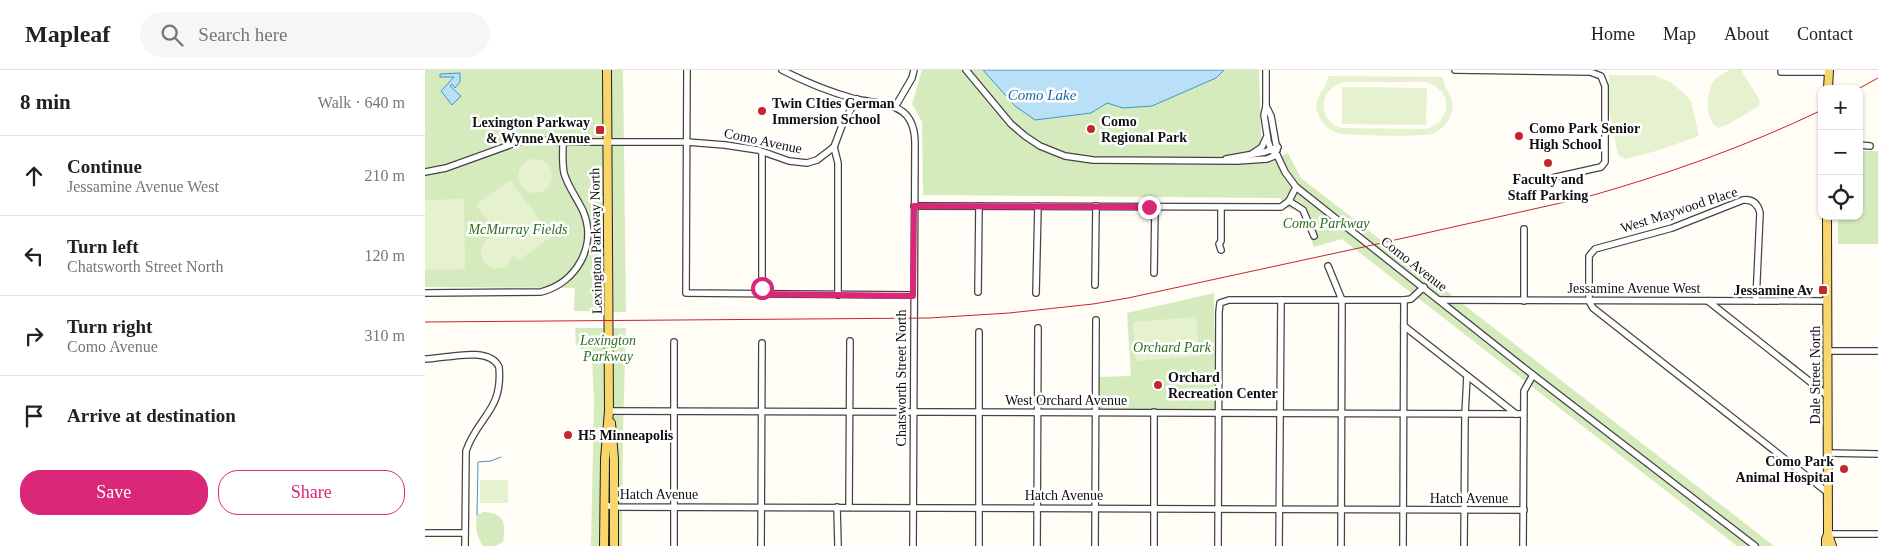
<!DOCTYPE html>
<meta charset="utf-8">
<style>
body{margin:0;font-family:Georgia,serif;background:#f6f6f6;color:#222}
.controls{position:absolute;right:15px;top:15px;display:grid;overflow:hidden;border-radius:10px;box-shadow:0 1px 4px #0004}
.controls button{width:45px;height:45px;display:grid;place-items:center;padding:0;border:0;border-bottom:1px solid #e0e0e0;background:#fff;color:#222;font:25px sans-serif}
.stop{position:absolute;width:15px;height:15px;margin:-11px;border:4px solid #db2777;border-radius:50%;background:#fff}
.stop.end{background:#db2777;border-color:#fff;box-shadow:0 1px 5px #0008}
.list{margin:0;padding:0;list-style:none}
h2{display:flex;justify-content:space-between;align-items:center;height:65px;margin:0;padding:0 20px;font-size:21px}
h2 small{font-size:16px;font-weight:400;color:#767676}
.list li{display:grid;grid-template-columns:32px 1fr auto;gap:15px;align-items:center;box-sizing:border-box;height:80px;padding:0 20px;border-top:1px solid #e0e0e0}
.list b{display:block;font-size:19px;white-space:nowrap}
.list p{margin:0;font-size:16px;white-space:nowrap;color:#767676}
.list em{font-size:16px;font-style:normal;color:#767676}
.actions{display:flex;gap:10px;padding:15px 20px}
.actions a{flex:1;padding:11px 0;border:1px solid #db2777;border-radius:20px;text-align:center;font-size:18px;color:#db2777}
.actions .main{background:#db2777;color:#fff}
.icon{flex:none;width:28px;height:28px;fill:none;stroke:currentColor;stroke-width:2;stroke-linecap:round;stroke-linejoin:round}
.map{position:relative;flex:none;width:1453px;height:476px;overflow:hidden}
header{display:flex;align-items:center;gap:30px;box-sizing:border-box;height:70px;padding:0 25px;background:#fff;border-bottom:1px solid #e0e0e0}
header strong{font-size:24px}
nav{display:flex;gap:28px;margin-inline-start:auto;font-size:18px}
.search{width:350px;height:45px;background:#f6f6f6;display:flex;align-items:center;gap:12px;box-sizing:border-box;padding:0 18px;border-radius:28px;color:#767676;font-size:19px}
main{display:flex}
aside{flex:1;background:#fff}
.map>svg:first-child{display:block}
.green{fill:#d5ebbd}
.pitch{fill:#e6f2cf;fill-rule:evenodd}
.water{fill:#b9e0f7;stroke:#3f96cf}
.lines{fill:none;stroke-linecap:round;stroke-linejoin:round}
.stream{stroke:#3f96cf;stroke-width:1}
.minor-casing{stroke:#444;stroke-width:8}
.major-casing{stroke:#222;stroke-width:10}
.minor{stroke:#fff;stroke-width:5.5}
.major{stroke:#f9d66b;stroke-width:8}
.rail{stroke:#c4262e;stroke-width:1}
.route{stroke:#db2777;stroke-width:6}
.poi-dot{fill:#c4262e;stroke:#fff;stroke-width:2}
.labels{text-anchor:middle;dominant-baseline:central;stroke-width:5;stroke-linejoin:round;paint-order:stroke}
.poi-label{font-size:14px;font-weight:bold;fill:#111;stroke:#fff;text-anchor:start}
.street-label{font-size:14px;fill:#111;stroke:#fff}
.park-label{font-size:14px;font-style:italic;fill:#2f6b1f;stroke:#fff}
.water-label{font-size:15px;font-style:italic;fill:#1768a6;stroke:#fff}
</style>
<header>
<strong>Mapleaf</strong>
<div class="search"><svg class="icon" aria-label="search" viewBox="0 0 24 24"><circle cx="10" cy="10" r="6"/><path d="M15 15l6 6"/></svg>Search here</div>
<nav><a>Home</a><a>Map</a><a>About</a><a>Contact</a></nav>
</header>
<main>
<aside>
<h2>8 min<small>Walk · 640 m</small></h2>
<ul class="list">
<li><svg class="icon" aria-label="ahead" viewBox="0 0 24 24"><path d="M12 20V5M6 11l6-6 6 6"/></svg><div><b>Continue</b><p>Jessamine Avenue West</p></div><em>210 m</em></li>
<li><svg class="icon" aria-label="left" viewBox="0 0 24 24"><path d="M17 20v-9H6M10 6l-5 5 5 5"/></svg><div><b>Turn left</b><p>Chatsworth Street North</p></div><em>120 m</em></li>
<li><svg class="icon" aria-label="right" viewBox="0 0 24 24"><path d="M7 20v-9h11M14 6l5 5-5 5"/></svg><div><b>Turn right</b><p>Como Avenue</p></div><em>310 m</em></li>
<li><svg class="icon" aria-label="arrive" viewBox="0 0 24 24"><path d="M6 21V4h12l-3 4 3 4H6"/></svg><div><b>Arrive at destination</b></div></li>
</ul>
<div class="actions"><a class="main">Save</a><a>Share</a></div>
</aside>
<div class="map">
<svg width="1453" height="476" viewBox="0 0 1453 476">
<rect width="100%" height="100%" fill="#fffdf5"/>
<!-- green -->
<g class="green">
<polygon points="0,0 198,0 201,242 149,241 150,218 0,217"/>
<polygon points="497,0 834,0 836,66 842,93 863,83 876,108 1349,476 1312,476 917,169 889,177 875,141 862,138 855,128 498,125 497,52 487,34"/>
<polygon points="1434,81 1453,81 1453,174 1413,174 1413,146 1434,146"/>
<polygon points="789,223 790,340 672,339 672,307 706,306 702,243"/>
<polygon points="150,258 201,258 198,358 197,476 166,476 169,329 167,287 151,275"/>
<path d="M58 442C80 443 81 453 78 472L70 476H58C51 465 50 457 52 445Z"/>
</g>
<!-- pitch -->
<g class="pitch">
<path d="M1304 0H1316L1335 31 1334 36 1304 54 1293 58C1280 50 1281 24 1288 12 1291 7 1299 3 1304 0Z"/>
<polygon points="1184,5 1228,5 1245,12 1260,24 1266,31 1274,66 1231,81 1201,89 1193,85 1183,35"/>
<path d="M903 6 1018 7C1018 23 1035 27 1024 49 1020 56 1014 61 1007 64 998 67 920 66 912 63 905 60 898 55 895 48 884 27 903 20 903 6ZM921 12H1000L1010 16 1016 21 1021 29V41L1014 53 1002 59 916 58C890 49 895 15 921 12Z"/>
<polygon points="917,17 1002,18 1001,55 917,54"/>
<circle cx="110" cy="106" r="17"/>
<path d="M85 110 127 166 93 191 89 185 81 196C63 205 48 186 61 170L74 165 51 135Z"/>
<polygon points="39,129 40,199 0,200 0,130"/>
<polygon points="771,247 774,286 711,291 708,252"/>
<rect x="55" y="410" width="28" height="23"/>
</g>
<!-- water -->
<g class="water">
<polygon points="558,0 799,0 791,8 727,36 698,38 682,33 666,43 610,50 590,36"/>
<polygon points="35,3 35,12 30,18 27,14 25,16 36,26 27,35 16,21 29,7 15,7 15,4"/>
</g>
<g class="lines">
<!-- stream -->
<polyline class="stream" points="52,445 53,392 66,391 76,387"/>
<defs>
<g id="minor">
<polyline points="262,0 261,223 488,225"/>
<path d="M357 0C380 12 405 22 430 29 446 33 464 31 478 42 488 50 490 62 490 74L488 476"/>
<polyline points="541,0 586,54 600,66 615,76 640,86 668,90 812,91 842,89 852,85"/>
<polyline points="841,0 841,36 839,45 843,71 846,80 852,85 860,102 871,117 1108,305 1330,476"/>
<polyline points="1030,0 1165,2 1176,6 1180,16 1180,92 1176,97 1118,110"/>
<polyline points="1356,2 1404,2"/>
<polyline points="841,36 846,46 852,80"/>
<polyline points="470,37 487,8 489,0"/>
<polyline points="1434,75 1445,76"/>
<polyline points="409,77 413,93 413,225"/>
<polyline points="828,83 837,77 841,68"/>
<polyline points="801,89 840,82 853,77"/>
<polyline points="0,102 21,98 93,72 106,69 138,72 262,72 300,75 333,80 364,91 382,93 392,90 409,77 418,53 432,29"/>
<polyline points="864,131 878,140 889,166"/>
<polyline points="489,136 856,137 864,131 871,117"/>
<polyline points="796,180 794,174 796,171 796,137"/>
<polyline points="903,196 917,230 916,476"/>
<polyline points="729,203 730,137"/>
<polyline points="670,215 671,136"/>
<polyline points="553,222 554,136"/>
<path d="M0 223 116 222C151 213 173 176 158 141 152 128 143 117 139 103 137 93 138 82 138 72"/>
<polyline points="611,223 613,136"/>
<polyline points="337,224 337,82"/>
<polyline points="1015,230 1402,231"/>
<polyline points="1099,231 1099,159"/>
<polyline points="1283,231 1403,326"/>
<path d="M1331 231 1335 143C1333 134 1328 129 1318 130L1247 158 1170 179 1164 186V231L1168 238 1402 422"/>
<polyline points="979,256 1091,344"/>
<polyline points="1403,281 1453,281"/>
<path d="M0 289C19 289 64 275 74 297 78 341 53 346 41 381L40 476"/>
<polyline points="184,341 1098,344"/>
<polyline points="729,342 729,476"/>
<polyline points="1403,383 1453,384"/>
<polyline points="179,435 189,437 1099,440"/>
<polyline points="412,437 413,476"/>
<polyline points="424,437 425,271"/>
<polyline points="0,463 40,463"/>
<polyline points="1403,464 1453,464"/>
<polyline points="249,476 249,272"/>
<polyline points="336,476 337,273"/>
<polyline points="554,476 554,262"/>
<polyline points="612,476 613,258"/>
<polyline points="670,476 671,250"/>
<polyline points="793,476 794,242 795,233 804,230 979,230 986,229 999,217"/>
<polyline points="854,476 856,230"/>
<polyline points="978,476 979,230"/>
<polyline points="1039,476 1040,345 1042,306"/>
<polyline points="1098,476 1099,321 1108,305"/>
</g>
<g id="major">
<polyline points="1403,19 1404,0"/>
<polyline points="186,353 189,389 189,476"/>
<polyline points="1403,464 1407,476"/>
<polyline points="179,476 180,389 184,341 182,0"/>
<polyline points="1401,476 1401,469 1403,464 1402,146"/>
</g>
</defs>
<!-- minor casing -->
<use href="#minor" class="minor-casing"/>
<!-- major casing -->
<use href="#major" class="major-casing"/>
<!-- minor -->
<use href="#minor" class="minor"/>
<!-- major -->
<use href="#major" class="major"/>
<!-- rail -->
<g class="rail">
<polyline points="1433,19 1453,8"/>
<path d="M0 252 504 248 584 243 668 234 703 228 934 178 1158 128C1240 105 1320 77 1397 40"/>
</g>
</g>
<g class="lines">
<!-- route -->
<polyline class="route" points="337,218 337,224 488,226 489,136 724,137"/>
</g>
<!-- markers -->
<g class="poi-dot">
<circle cx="337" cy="41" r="5"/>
<circle cx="666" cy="59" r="5"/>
<rect x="170" y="55" width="10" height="10" rx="2.5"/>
<circle cx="1094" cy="66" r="5"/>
<circle cx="1123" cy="93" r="5"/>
<rect x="1393" y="215" width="10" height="10" rx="2.5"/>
<circle cx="733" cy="315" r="5"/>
<circle cx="143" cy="365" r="5"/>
<circle cx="1419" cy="399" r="5"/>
</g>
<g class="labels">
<!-- poi labels -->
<g class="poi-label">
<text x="347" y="33">Twin CIties German<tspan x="347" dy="16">Immersion School</tspan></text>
<text x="676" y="51">Como<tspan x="676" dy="16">Regional Park</tspan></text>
<text x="165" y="52" text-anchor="end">Lexington Parkway<tspan x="165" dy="16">&amp; Wynne Avenue</tspan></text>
<text x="1104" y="58">Como Park Senior<tspan x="1104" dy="16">High School</tspan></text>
<text x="1123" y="109" text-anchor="middle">Faculty and<tspan x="1123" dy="16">Staff Parking</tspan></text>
<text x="1388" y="220" text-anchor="end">Jessamine Av</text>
<text x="743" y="307">Orchard<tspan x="743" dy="16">Recreation Center</tspan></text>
<text x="153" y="365">H5 Minneapolis</text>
<text x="1409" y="391" text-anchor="end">Como Park<tspan x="1409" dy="16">Animal Hospital</tspan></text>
</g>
<!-- street labels -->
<g class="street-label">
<text transform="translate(338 71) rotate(12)">Como Avenue</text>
<text transform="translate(1254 140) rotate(-18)">West Maywood Place</text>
<text transform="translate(171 171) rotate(-91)">Lexington Parkway North</text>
<text transform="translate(989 194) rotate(38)">Como Avenue</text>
<text x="1209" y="218">Jessamine Avenue West</text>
<text transform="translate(1390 305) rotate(-90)">Dale Street North</text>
<text transform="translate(476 308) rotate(-90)">Chatsworth Street North</text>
<text x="641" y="330">West Orchard Avenue</text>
<text x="234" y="424">Hatch Avenue</text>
<text x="639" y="425">Hatch Avenue</text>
<text x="1044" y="428">Hatch Avenue</text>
</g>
<!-- park labels -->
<g class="park-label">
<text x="901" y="153">Como Parkway</text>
<text x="93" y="159">McMurray Fields</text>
<text x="183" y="270">Lexington<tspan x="183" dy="16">Parkway</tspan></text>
<text x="747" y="277">Orchard Park</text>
</g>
<!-- water labels -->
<g class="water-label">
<text x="617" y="25">Como Lake</text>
</g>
</g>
</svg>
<div class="controls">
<button>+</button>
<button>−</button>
<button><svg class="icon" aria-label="locate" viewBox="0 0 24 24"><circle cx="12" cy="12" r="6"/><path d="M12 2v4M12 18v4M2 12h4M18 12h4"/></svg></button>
</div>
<div class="stop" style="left:337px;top:218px"></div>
<div class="stop end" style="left:724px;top:137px"></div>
</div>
</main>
